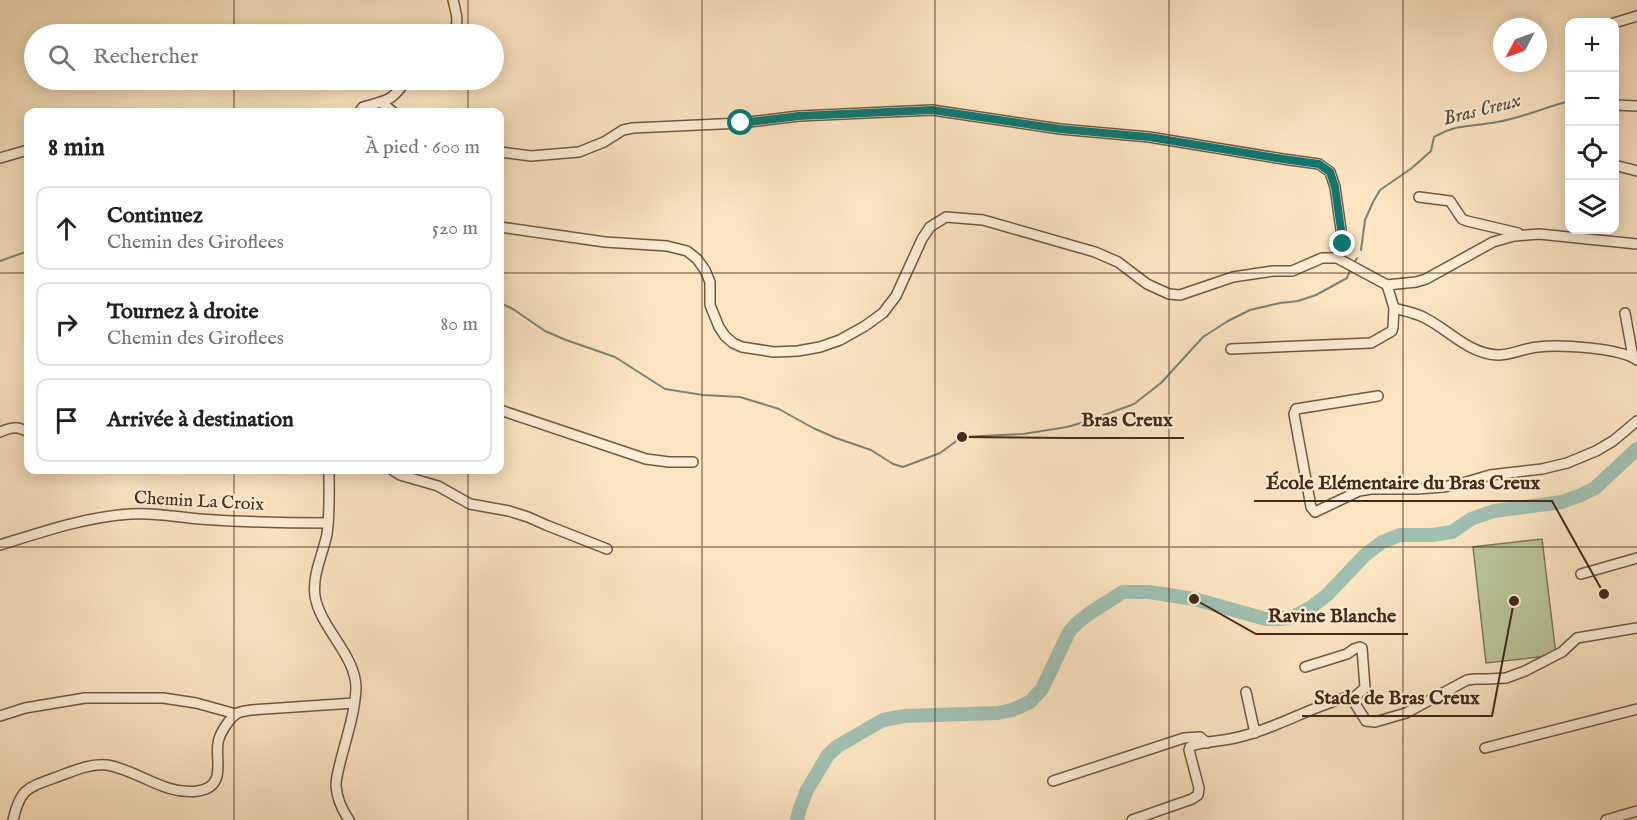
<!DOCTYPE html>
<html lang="fr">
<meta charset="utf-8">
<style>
body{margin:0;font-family:"IM FELL English",serif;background:#f6f6f6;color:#202124}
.controls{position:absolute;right:18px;top:18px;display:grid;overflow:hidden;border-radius:12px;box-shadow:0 3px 15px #0003}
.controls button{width:54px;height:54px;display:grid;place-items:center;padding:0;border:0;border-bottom:2px solid #e0e0e0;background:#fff;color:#202124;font:30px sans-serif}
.compass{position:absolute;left:1493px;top:18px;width:54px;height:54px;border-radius:50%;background:#fff;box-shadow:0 3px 15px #0003;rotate:229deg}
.stop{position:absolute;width:18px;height:18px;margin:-14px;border:4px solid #0f766e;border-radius:50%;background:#fff}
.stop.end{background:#0f766e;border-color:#fff;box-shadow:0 2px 6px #0008}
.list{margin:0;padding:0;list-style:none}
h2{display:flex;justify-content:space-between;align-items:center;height:78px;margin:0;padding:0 24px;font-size:26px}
h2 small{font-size:20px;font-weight:400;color:#757577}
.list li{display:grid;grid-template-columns:39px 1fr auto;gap:18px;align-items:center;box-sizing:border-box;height:84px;margin:0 12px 12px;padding:0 12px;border:2px solid #e0e0e0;border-radius:12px}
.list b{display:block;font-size:22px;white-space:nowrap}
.list p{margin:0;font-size:20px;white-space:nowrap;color:#757577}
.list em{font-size:20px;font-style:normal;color:#757577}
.icon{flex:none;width:33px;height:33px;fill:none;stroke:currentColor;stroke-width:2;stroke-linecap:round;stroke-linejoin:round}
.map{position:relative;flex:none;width:1637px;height:820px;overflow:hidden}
.search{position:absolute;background:#fff;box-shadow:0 3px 15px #0003;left:24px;top:24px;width:480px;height:66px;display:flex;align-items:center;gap:15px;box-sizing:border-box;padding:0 21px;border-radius:33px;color:#757577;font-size:22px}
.panel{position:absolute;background:#fff;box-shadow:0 3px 15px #0003;left:24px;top:108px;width:480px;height:366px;border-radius:12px}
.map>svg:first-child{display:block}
.green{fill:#bac596;stroke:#7e7758;stroke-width:1.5}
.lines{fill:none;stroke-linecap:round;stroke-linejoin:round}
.stream{stroke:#7a8375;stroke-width:2}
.river{stroke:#9fbfb1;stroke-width:14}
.minor-casing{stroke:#705844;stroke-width:12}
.minor{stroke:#fcedd6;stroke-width:9}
.route{stroke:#0f766e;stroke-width:8}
.grid{fill:none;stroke:#42291a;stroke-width:1.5;stroke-opacity:0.55}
.labels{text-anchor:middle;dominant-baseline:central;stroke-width:4.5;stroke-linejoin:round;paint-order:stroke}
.street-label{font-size:18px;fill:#42291a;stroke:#fcedd6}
.water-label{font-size:20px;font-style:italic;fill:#594e40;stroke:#fcedd6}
.leader{fill:none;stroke:#42291a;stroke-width:2}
.callout-dot{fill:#42291a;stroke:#fcedd6;stroke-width:2}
.callout-label{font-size:20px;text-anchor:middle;font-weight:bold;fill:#42291a;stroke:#fcedd6;stroke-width:4.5;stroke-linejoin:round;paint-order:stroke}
</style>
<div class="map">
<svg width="1637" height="820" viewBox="0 0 1637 820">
<rect width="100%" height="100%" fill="#fbe4c0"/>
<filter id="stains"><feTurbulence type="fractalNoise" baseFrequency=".00333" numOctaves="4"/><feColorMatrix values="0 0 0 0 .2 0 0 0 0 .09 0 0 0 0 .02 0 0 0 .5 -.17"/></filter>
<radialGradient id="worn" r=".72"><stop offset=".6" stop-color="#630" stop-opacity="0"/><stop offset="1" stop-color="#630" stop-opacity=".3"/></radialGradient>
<!-- green -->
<polygon class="green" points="1542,539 1556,655 1486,663 1473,547"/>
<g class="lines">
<!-- stream -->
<g class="stream">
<path d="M1361 250 1365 220 1373 202 1380 190 1412 168 1431 151 1434 137C1458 123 1472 127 1497 122 1522 118 1545 107 1570 101"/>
<polyline points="0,261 28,251"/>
<polyline points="1353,265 1357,258"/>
<polyline points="500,303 513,309 545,331 566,340 615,357 665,389 703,395 740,397 779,409 813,428 836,438 871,450 893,464 903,467 940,453 962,437 1023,434 1067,427 1088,421 1134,404 1161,383 1203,337 1228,321 1250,310 1280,303 1298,301 1316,295 1347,278 1350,270"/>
</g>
<!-- river -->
<polyline class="river" points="797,820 800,808 807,790 828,755 838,746 883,720 905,716 998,713 1012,710 1030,702 1042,689 1069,632 1077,623 1090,613 1123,592 1149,592 1194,599 1266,619 1280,619 1293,617 1310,608 1327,595 1365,555 1382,542 1400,535 1432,535 1452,532 1471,519 1494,511 1562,502 1581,495 1595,488 1637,449"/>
<defs>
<g id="minor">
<polyline points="1614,23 1637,16"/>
<path d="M453 34C460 24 456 12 453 0"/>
<polyline points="382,103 393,112"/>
<polyline points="1614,105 1637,106"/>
<path d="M359 112 363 107C390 99 389 103 407 80"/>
<polyline points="500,152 531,156 579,152 604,142 623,130 633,128 741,123 799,116 932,110 1060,129 1149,137 1283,159 1319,164 1330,172 1335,187 1343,244 1337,258"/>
<polyline points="0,158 28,150"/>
<polyline points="1614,165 1637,171"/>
<polyline points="1419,197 1450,201 1462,219 1467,221 1518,233"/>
<polyline points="500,227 605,242 667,246 687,251 697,259 705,270 710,282 710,305 719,327 725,336 733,343 742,347 774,352 798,351 820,347 840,340 865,326 883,313 896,296 922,239 930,227 946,217 983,220 1095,252 1118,262 1147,284 1169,294 1180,295 1233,277 1273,271 1292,271 1322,258 1337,258 1387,285"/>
<path d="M1387 285 1394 308C1404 311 1416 313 1425 318 1449 330 1469 354 1498 355 1511 355 1525 348 1538 347 1559 344 1620 348 1637 360"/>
<polyline points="1387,285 1416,282 1426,279 1493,242 1514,236 1539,234 1637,244"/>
<polyline points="1625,313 1633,357"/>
<polyline points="1231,349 1371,343 1392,331 1393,327 1394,308"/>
<polyline points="1378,396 1296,409 1294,414 1311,507 1315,512 1359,491 1371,489 1417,489 1443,487 1463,483 1490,475 1542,469 1567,463 1596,451 1613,441 1637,421"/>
<polyline points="500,410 646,459 669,462 693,462"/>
<path d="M0 432C12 427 17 426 28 432"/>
<path d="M329 470C329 491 330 513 327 534 323 554 312 575 315 596 320 628 356 655 356 688 355 712 347 736 341 759 339 768 336 777 336 786 337 798 342 810 349 820"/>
<polyline points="392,470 400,475 438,486 470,504 509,511 528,517 546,525 607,549"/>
<path d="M0 545C42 532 85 517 130 514 153 512 175 517 199 519 242 522 285 523 328 523"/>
<polyline points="1581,574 1637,558"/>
<polyline points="1305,667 1347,654 1354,649 1360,647 1362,648 1365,688 1352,699"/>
<polyline points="1246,692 1255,733"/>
<polyline points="0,716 25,708 85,698 163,698 196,703 236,714"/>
<polyline points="1485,748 1637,709"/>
<polyline points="1053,781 1184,738 1200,737 1207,743"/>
<path d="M13 820C20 790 26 788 54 778 71 772 89 763 107 765 138 770 165 796 198 791 227 787 215 759 218 743 219 734 230 717 238 713 242 711 247 711 251 710L354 703"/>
<path d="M1132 820 1192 799 1198 795 1199 788 1189 750 1190 747C1197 742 1220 741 1230 739 1272 731 1307 708 1348 697L1352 699 1366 721 1375 722 1406 713 1467 680 1475 679H1488L1506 678 1525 671 1562 652 1577 638 1637 628"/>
<polyline points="1606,820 1637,811"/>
</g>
</defs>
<!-- minor casing -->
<use href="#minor" class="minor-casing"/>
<!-- minor -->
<use href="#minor" class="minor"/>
</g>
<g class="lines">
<!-- route -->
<polyline class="route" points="741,123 799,116 932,110 1060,129 1149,137 1283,159 1319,164 1330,172 1335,187 1343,244"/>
</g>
<!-- grid -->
<path class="grid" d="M234 0V34M468 0V34M702 0V820M935 0V820M1169 0V820M1403 0V820M234 80V112M468 80V112M0 273H28M500 273H1637M234 470V820M468 470V820M0 547H1637"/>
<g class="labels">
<!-- street labels -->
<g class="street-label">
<text transform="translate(199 502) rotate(3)">Chemin La Croix</text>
</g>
<!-- water labels -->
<g class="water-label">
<text transform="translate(1482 110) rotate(-14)">Bras Creux</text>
</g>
</g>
<!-- callouts -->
<path class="leader" d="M962 437L1069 438H1184M1604 594L1552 501H1254M1194 599L1256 634H1408M1514 601L1492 716H1302"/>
<g class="callout-dot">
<circle cx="962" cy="437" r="6"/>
<circle cx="1604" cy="594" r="6"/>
<circle cx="1194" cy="599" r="6"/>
<circle cx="1514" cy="601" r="6"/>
</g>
<g class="callout-label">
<text x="1127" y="426">Bras Creux</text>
<text x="1403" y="489">École Elémentaire du Bras Creux</text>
<text x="1332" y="622">Ravine Blanche</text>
<text x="1397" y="704">Stade de Bras Creux</text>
</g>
<rect width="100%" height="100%" filter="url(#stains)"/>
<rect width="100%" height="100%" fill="url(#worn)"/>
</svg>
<div class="controls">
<button>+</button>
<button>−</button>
<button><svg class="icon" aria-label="locate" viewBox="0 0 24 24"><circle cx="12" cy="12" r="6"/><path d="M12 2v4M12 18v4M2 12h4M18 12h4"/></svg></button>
<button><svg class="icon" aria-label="layers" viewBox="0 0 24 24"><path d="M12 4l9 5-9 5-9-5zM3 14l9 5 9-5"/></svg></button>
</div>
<svg class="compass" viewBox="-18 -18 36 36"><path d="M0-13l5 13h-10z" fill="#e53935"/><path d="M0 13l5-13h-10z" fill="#757577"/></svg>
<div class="stop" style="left:741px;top:123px"></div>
<div class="stop end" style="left:1343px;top:244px"></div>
<div class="search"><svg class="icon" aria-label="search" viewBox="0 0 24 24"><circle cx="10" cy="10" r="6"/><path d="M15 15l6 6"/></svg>Rechercher</div>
<section class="panel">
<h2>8 min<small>À pied · 600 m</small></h2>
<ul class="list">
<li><svg class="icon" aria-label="ahead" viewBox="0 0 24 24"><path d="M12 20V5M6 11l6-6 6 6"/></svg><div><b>Continuez</b><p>Chemin des Giroflees</p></div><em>520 m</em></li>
<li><svg class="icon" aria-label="right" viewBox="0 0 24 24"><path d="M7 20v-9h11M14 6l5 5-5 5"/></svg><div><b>Tournez à droite</b><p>Chemin des Giroflees</p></div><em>80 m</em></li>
<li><svg class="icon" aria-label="arrive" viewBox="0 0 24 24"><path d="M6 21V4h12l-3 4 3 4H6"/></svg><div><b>Arrivée à destination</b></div></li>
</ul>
</section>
</div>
